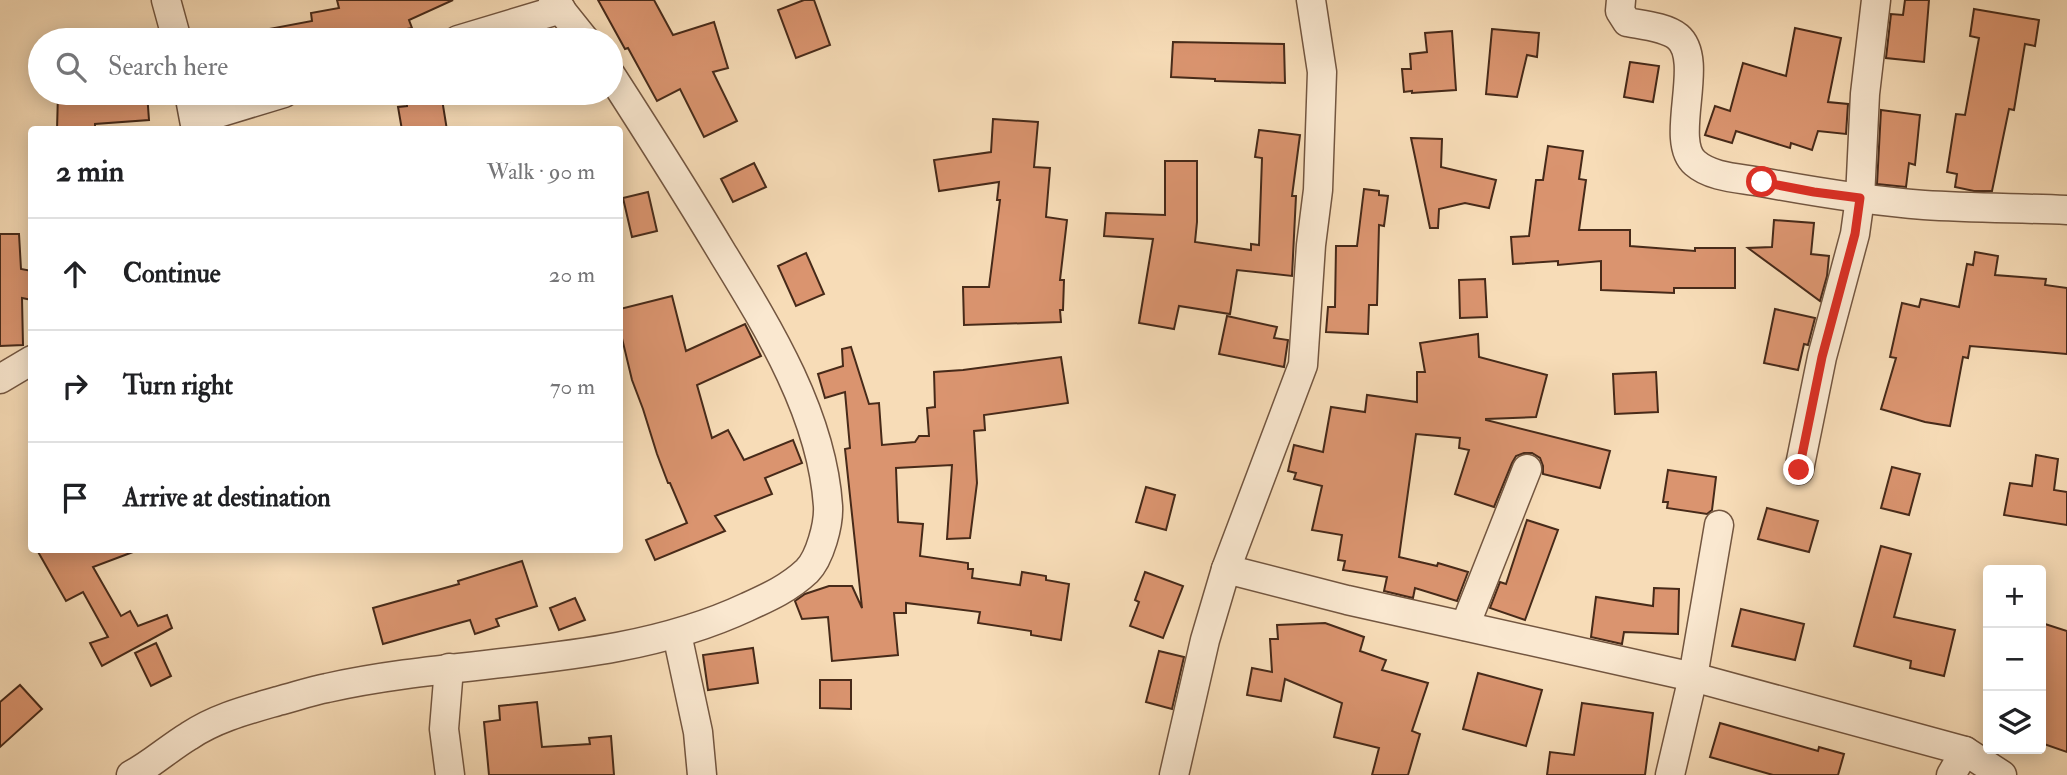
<!DOCTYPE html>
<meta charset="utf-8">
<style>
body{margin:0;font-family:"IM FELL Double Pica",serif;background:#f2f2f2;color:#202124}
.controls{position:absolute;right:21px;bottom:21px;display:grid;overflow:hidden;border-radius:7px;box-shadow:0 4px 18px #0003}
.controls button{width:63px;height:63px;display:grid;place-items:center;padding:0;border:0;border-bottom:2px solid #e0e0e0;background:#fff;color:#202124;font:35px sans-serif}
.stop{position:absolute;width:21px;height:21px;margin:-16px;border:5px solid #d93025;border-radius:50%;background:#fff}
.stop.end{background:#d93025;border-color:#fff;box-shadow:0 2px 7px #0008}
.list{margin:0;padding:0;list-style:none}
h2{display:flex;justify-content:space-between;align-items:center;height:91px;margin:0;padding:0 28px;font-size:30px}
h2 small{font-size:23px;font-weight:400;color:#757577}
.list li{display:grid;grid-template-columns:46px 1fr auto;gap:21px;align-items:center;box-sizing:border-box;height:112px;padding:0 28px;border-top:2px solid #e0e0e0}
.list b{display:block;font-size:26px;white-space:nowrap}
.list em{font-size:23px;font-style:normal;color:#757577}
.icon{flex:none;width:38px;height:38px;fill:none;stroke:currentColor;stroke-width:2;stroke-linecap:round;stroke-linejoin:round}
.map{position:relative;flex:none;width:2067px;height:775px;overflow:hidden}
.search{position:absolute;background:#fff;box-shadow:0 4px 18px #0003;left:28px;top:28px;width:595px;height:77px;display:flex;align-items:center;gap:18px;box-sizing:border-box;padding:0 24px;border-radius:38px;color:#757577;font-size:26px}
.panel{position:absolute;background:#fff;box-shadow:0 4px 18px #0003;left:28px;top:126px;width:595px;height:427px;border-radius:7px}
.map>svg:first-child{display:block}
.building{fill:#da946f;stroke:#472a19;stroke-width:2}
.lines{fill:none;stroke-linecap:round;stroke-linejoin:round}
.minor-casing{stroke:#735640;stroke-width:31}
.minor{stroke:#fae8d0;stroke-width:28}
.route{stroke:#d93025;stroke-width:9}
</style>
<div class="map">
<svg width="2067" height="775" viewBox="0 0 2067 775">
<rect width="100%" height="100%" fill="#f7dcb7"/>
<filter id="stains"><feTurbulence type="fractalNoise" baseFrequency=".00286" numOctaves="4"/><feColorMatrix values="0 0 0 0 .2 0 0 0 0 .09 0 0 0 0 .02 0 0 0 .5 -.17"/></filter>
<radialGradient id="worn" r=".72"><stop offset=".6" stop-color="#630" stop-opacity="0"/><stop offset="1" stop-color="#630" stop-opacity=".3"/></radialGradient>
<!-- building -->
<g class="building">
<polygon points="337,0 453,0 409,20 412,28 351,40 270,40 269,29 312,21 311,13 339,8"/>
<polygon points="598,0 654,0 673,35 714,22 728,68 713,72 737,121 704,137 680,89 657,101 628,48 625,49"/>
<polygon points="804,0 814,0 830,45 796,58 778,10"/>
<polygon points="1905,0 1929,0 1924,62 1886,58 1891,14 1903,15"/>
<polygon points="1974,9 2039,20 2035,46 2025,44 2014,110 2009,109 1992,191 1974,191 1955,187 1957,174 1947,172 1956,114 1965,115 1979,38 1970,36"/>
<polygon points="1795,28 1841,38 1828,102 1848,104 1846,134 1818,131 1812,150 1791,143 1790,148 1736,131 1732,143 1705,135 1715,106 1730,111 1743,63 1786,76"/>
<polygon points="1492,29 1539,33 1537,57 1527,55 1517,97 1486,94"/>
<polygon points="1452,31 1456,90 1412,93 1412,91 1404,92 1402,69 1411,69 1410,54 1427,52 1425,33"/>
<polygon points="1173,42 1284,44 1285,83 1215,81 1215,79 1171,77"/>
<polygon points="1630,62 1659,66 1653,102 1624,97"/>
<polygon points="58,93 147,93 149,120 95,124 95,130 57,130"/>
<polygon points="406,93 441,93 447,130 402,130 398,107 407,106"/>
<polygon points="1881,110 1920,115 1915,165 1909,163 1906,187 1877,184"/>
<polygon points="993,119 1038,122 1034,167 1050,168 1046,217 1067,220 1060,280 1064,280 1063,310 1060,310 1061,322 964,325 963,287 989,287 1000,200 997,200 999,182 939,191 934,160 991,152"/>
<polygon points="1259,130 1300,135 1292,196 1296,196 1292,276 1237,270 1230,314 1179,306 1174,329 1139,323 1153,239 1104,236 1106,213 1165,215 1165,161 1197,161 1197,222 1195,242 1251,250 1251,244 1259,245 1262,158 1255,157"/>
<polygon points="1411,138 1442,139 1441,167 1496,180 1489,208 1465,203 1439,209 1438,228 1430,228"/>
<polygon points="1548,146 1583,151 1579,179 1586,180 1579,230 1630,230 1630,246 1695,251 1695,248 1735,248 1735,288 1674,288 1674,293 1601,290 1601,261 1558,265 1558,261 1513,264 1511,237 1529,236 1536,180 1543,180"/>
<polygon points="754,163 766,187 733,202 721,179"/>
<polygon points="1364,189 1379,191 1379,195 1388,196 1384,226 1379,225 1377,305 1369,305 1368,334 1326,332 1328,307 1335,307 1336,246 1357,246"/>
<polygon points="648,192 657,231 632,237 623,198"/>
<polygon points="1774,220 1814,223 1811,254 1829,256 1827,276 1820,301 1748,248 1772,247"/>
<polygon points="0,234 19,234 21,269 32,271 32,300 22,298 23,345 0,346"/>
<polygon points="1975,252 1998,256 1995,275 2046,279 2045,285 2067,288 2067,354 1970,346 1968,358 1963,357 1950,426 1925,422 1881,409 1896,358 1890,357 1902,303 1919,307 1921,299 1959,307 1967,264 1973,265"/>
<polygon points="806,253 824,294 796,306 778,266"/>
<polygon points="1485,279 1487,317 1460,318 1459,280"/>
<polygon points="672,296 686,351 745,324 761,356 697,385 712,438 728,430 744,460 793,440 802,463 765,478 772,494 715,516 725,531 655,560 646,540 687,523 670,483 668,483 657,454 643,409 632,380 620,330 620,309"/>
<polygon points="1775,309 1815,318 1808,345 1804,344 1798,370 1764,363"/>
<polygon points="1227,316 1277,327 1274,338 1288,340 1284,367 1219,354"/>
<polygon points="1478,334 1479,357 1547,375 1536,417 1486,419 1486,420 1610,451 1600,488 1543,474 1543,466 1540,458 1532,453 1524,453 1516,456 1512,463 1494,507 1455,494 1469,450 1459,448 1460,438 1416,434 1399,557 1437,566 1438,563 1468,572 1457,601 1415,588 1413,598 1384,591 1387,577 1343,570 1345,561 1338,560 1342,535 1312,530 1322,486 1294,479 1296,473 1288,471 1294,445 1323,452 1331,407 1365,412 1367,395 1417,402 1417,372 1425,372 1420,343"/>
<polygon points="851,347 869,404 879,403 882,445 915,442 919,436 929,436 927,408 935,407 934,372 963,370 1061,357 1068,403 984,415 985,430 974,431 977,483 970,538 947,539 952,465 896,468 898,522 923,524 920,556 968,563 968,569 973,569 972,578 1020,585 1022,572 1046,576 1046,580 1069,584 1061,640 1031,635 1031,631 978,623 980,612 906,603 906,613 894,613 898,655 832,661 828,617 802,619 795,601 805,594 829,586 852,586 862,608 845,449 850,448 845,392 825,398 818,374 843,366 842,349"/>
<polygon points="1656,372 1658,412 1615,414 1613,374"/>
<polygon points="2036,455 2058,459 2054,490 2067,492 2067,525 2004,515 2010,483 2032,486"/>
<polygon points="1892,467 1920,474 1909,515 1881,508"/>
<polygon points="1668,470 1716,477 1712,510 1707,514 1667,508 1668,502 1663,502"/>
<polygon points="1146,487 1175,495 1166,530 1136,522"/>
<polygon points="1767,508 1818,521 1809,552 1758,539"/>
<polygon points="1527,520 1558,530 1525,620 1490,608 1500,582 1506,584"/>
<polygon points="1881,546 1911,554 1894,617 1955,630 1944,676 1910,668 1911,661 1854,646"/>
<polygon points="37,550 133,550 133,552 93,567 121,616 130,611 138,626 167,615 172,628 102,666 90,643 108,637 83,592 66,601"/>
<polygon points="522,561 537,606 496,619 499,626 475,634 470,620 383,644 373,608 459,584 458,581"/>
<polygon points="1145,572 1183,586 1163,638 1130,626 1139,602 1135,600"/>
<polygon points="1654,588 1679,589 1678,634 1624,632 1622,644 1591,637 1596,597 1653,606"/>
<polygon points="575,598 585,620 559,630 550,608"/>
<polygon points="1741,609 1804,624 1795,660 1732,646"/>
<polygon points="1325,623 1364,637 1360,651 1386,660 1382,670 1428,683 1412,731 1420,734 1408,775 1372,775 1379,748 1334,737 1342,703 1285,679 1281,701 1247,695 1252,668 1272,672 1270,639 1278,639 1277,625"/>
<polygon points="2045,624 2067,631 2067,752 2041,743 2041,638"/>
<polygon points="156,643 171,676 151,686 135,653"/>
<polygon points="753,648 758,683 708,690 703,655"/>
<polygon points="1159,651 1184,657 1172,709 1146,702"/>
<polygon points="1478,673 1542,690 1526,746 1463,729"/>
<polygon points="820,680 851,680 851,709 820,708"/>
<polygon points="20,685 42,709 0,747 0,702"/>
<polygon points="537,702 542,747 590,744 589,738 611,736 614,775 489,775 484,722 500,720 499,706"/>
<polygon points="1582,703 1653,713 1645,775 1547,775 1550,752 1574,755"/>
<polygon points="1720,723 1818,751 1819,747 1844,754 1838,775 1773,775 1710,757"/>
</g>
<g class="lines">
<defs>
<g id="minor">
<polyline points="166,0 177,40"/>
<polyline points="553,0 585,40"/>
<path d="M1621 0 1620 11 1627 22C1642 25 1666 27 1678 37 1706 61 1668 140 1695 163 1712 178 1741 178 1761 182 1815 192 1869 201 1924 205 1971 208 2019 208 2067 210"/>
<polyline points="458,40 561,9"/>
<polyline points="189,93 196,130"/>
<polyline points="195,120 284,93"/>
<polyline points="0,379 32,360"/>
<polyline points="1799,470 1822,357 1855,234 1860,198 1865,94 1876,0"/>
<polyline points="1226,569 1347,600 1693,677 1965,751 2002,775"/>
<polyline points="1465,626 1527,469"/>
<polyline points="677,634 698,732 702,775"/>
<polyline points="449,668 444,729 450,775"/>
<path d="M131 775C152 764 169 748 189 736 216 718 247 710 278 701 294 697 311 691 327 688 465 657 617 668 747 607 769 597 789 588 807 571 820 558 829 524 828 506 822 415 769 329 723 254 687 194 649 134 611 75"/>
<polyline points="1174,775 1205,640 1226,569 1303,365 1311,245 1318,190 1322,72 1311,0"/>
<polyline points="1670,775 1693,677 1719,525"/>
<polyline points="1951,775 1965,751"/>
</g>
</defs>
<!-- minor casing -->
<use href="#minor" class="minor-casing"/>
<!-- minor -->
<use href="#minor" class="minor"/>
</g>
<g class="lines">
<!-- route -->
<polyline class="route" points="1762,182 1814,192 1860,198 1855,234 1822,357 1799,470"/>
</g>
<rect width="100%" height="100%" filter="url(#stains)"/>
<rect width="100%" height="100%" fill="url(#worn)"/>
</svg>
<div class="controls">
<button>+</button>
<button>−</button>
<button><svg class="icon" aria-label="layers" viewBox="0 0 24 24"><path d="M12 4l9 5-9 5-9-5zM3 14l9 5 9-5"/></svg></button>
</div>
<div class="stop" style="left:1762px;top:182px"></div>
<div class="stop end" style="left:1799px;top:470px"></div>
<div class="search"><svg class="icon" aria-label="search" viewBox="0 0 24 24"><circle cx="10" cy="10" r="6"/><path d="M15 15l6 6"/></svg>Search here</div>
<section class="panel">
<h2>2 min<small>Walk · 90 m</small></h2>
<ul class="list">
<li><svg class="icon" aria-label="ahead" viewBox="0 0 24 24"><path d="M12 20V5M6 11l6-6 6 6"/></svg><div><b>Continue</b></div><em>20 m</em></li>
<li><svg class="icon" aria-label="right" viewBox="0 0 24 24"><path d="M7 20v-9h11M14 6l5 5-5 5"/></svg><div><b>Turn right</b></div><em>70 m</em></li>
<li><svg class="icon" aria-label="arrive" viewBox="0 0 24 24"><path d="M6 21V4h12l-3 4 3 4H6"/></svg><div><b>Arrive at destination</b></div></li>
</ul>
</section>
</div>
